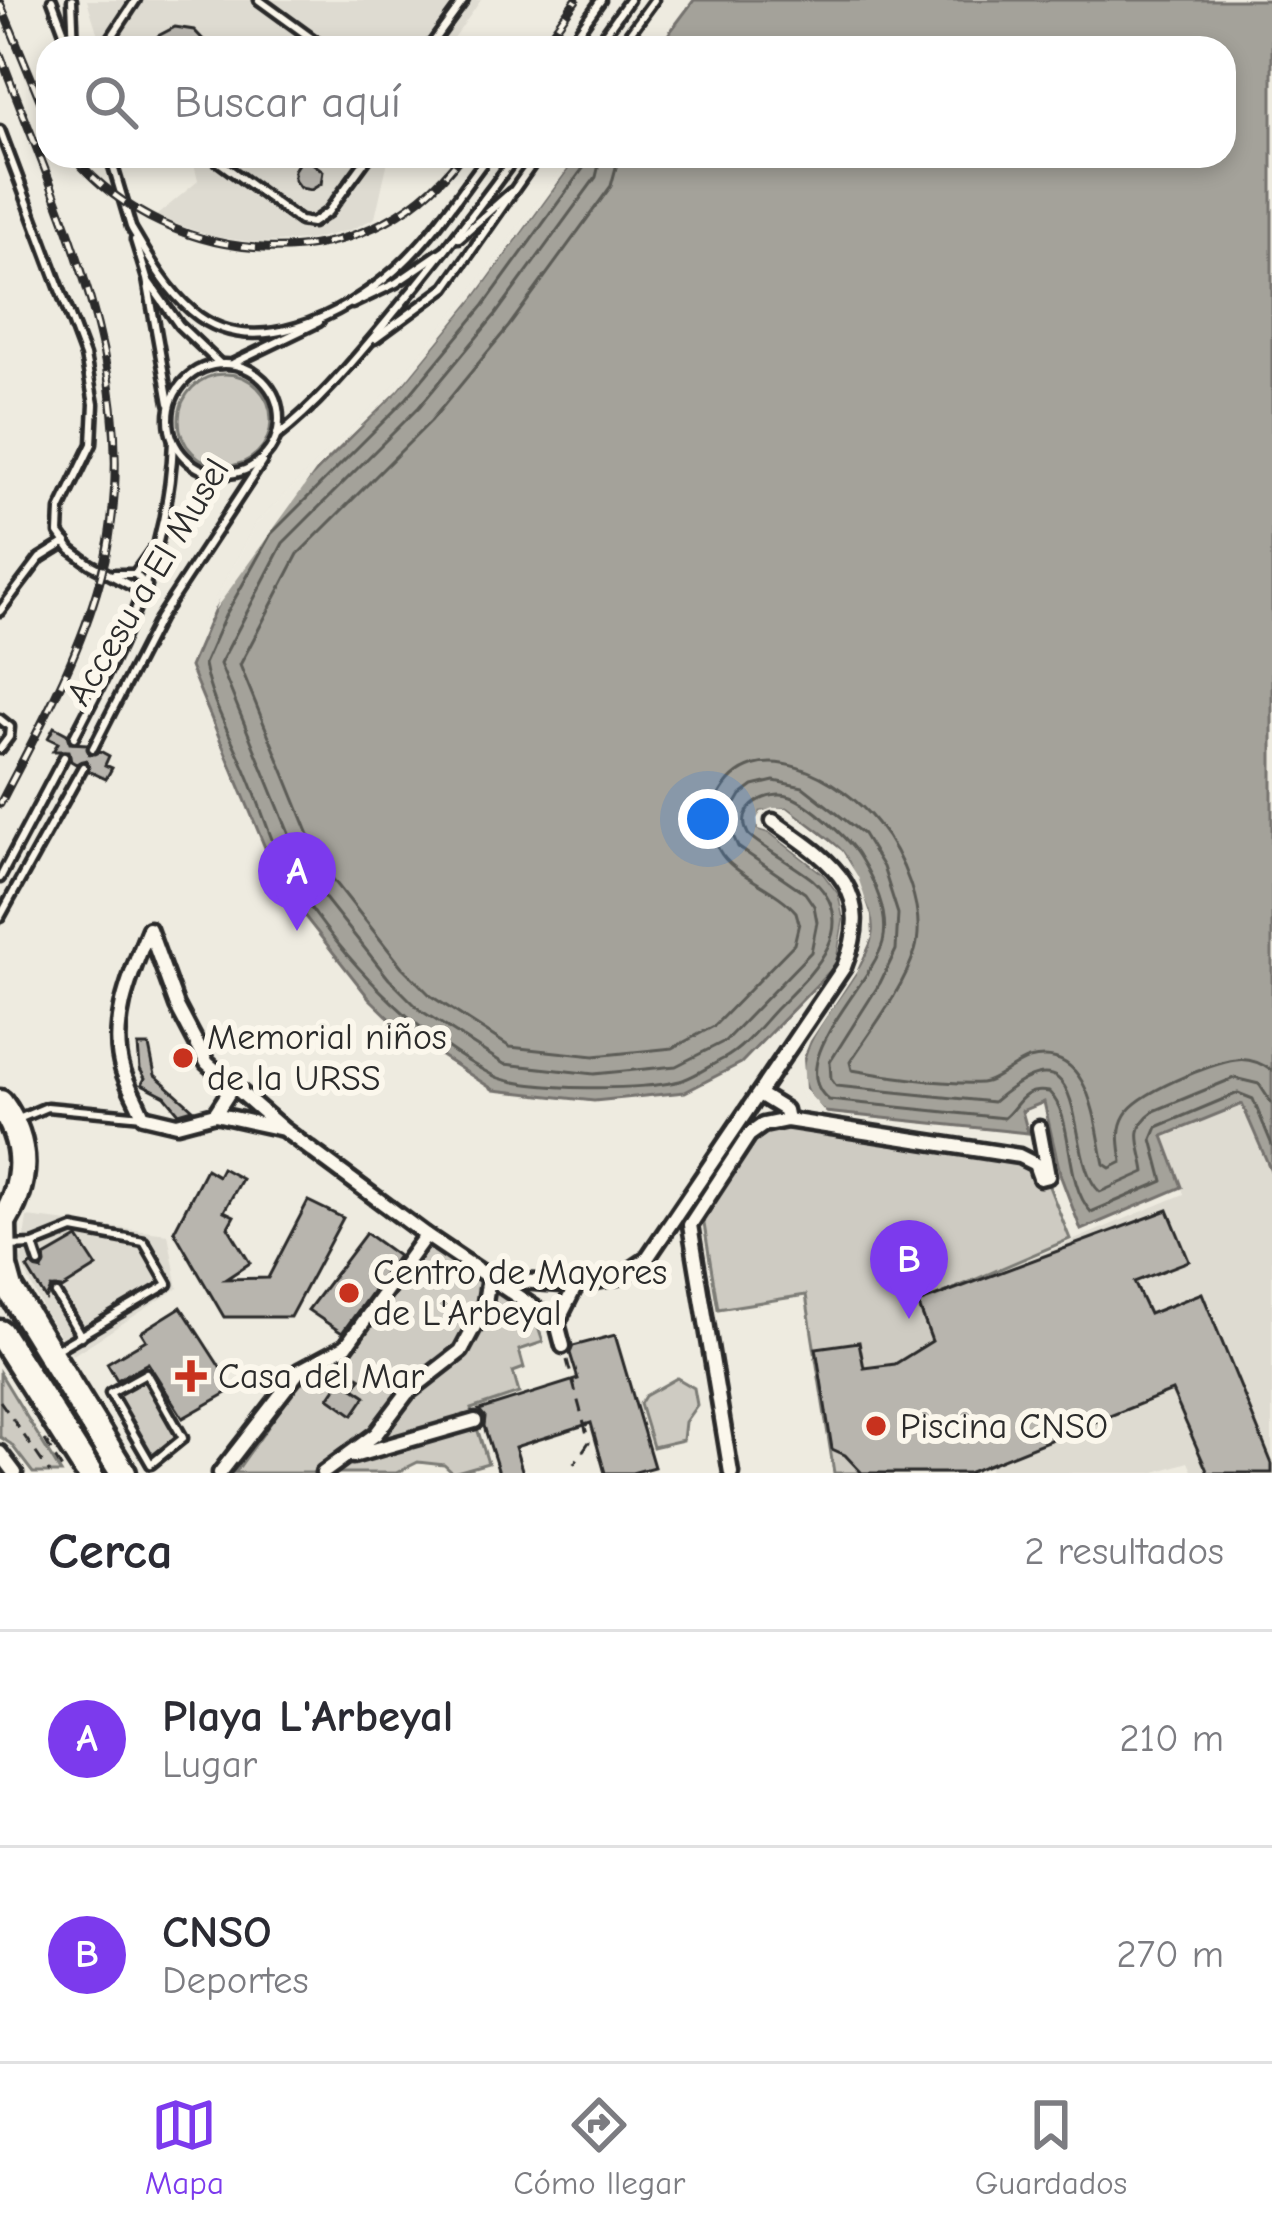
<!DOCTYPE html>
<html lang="es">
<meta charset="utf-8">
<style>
body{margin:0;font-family:"Comic Neue",sans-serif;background:#f2f2f3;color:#2b2b33}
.you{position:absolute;left:708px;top:819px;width:42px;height:42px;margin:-30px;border:9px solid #fff;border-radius:50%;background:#1a73e8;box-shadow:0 0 0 18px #1a73e833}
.badge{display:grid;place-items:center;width:78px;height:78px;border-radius:50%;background:#7c3aed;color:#fff;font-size:39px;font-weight:700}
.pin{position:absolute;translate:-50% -99px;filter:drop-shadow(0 3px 6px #0008)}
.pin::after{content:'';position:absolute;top:63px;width:42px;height:36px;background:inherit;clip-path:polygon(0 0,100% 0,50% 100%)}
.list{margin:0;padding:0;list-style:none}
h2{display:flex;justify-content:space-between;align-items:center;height:156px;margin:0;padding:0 48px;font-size:51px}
h2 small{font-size:39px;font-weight:400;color:#7c7c81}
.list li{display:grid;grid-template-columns:78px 1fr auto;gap:36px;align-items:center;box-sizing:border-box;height:216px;padding:0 48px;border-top:3px solid #e1e1e2}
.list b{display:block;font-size:45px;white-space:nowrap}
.list p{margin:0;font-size:39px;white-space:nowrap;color:#7c7c81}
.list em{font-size:39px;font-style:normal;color:#7c7c81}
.icon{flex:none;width:66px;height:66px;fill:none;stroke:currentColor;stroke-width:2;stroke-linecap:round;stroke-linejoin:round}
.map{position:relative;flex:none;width:1272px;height:1473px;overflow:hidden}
.search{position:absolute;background:#fff;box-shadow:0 6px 18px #0003;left:36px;right:36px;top:36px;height:132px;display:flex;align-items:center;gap:30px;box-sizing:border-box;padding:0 42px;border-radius:36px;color:#7c7c81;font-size:45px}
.sheet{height:588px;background:#fff}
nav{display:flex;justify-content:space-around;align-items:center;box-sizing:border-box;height:168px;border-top:3px solid #e1e1e2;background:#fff;font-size:33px;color:#7c7c81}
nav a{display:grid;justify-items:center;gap:6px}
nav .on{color:#7c3aed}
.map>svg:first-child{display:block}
.built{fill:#dedbd1}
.green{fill:#cecbc2;stroke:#7c7b76;stroke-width:3}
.water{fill:#a4a29a;stroke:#74726e;stroke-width:3}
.pier{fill:#eeebe0}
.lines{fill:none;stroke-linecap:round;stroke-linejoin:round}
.shore{stroke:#5b5b57;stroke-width:3}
.building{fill:#b8b5ae;stroke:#2b2b2b;stroke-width:3}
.lane-casing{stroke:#2b2b2b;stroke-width:15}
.street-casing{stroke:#2b2b2b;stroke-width:21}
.highway-casing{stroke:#2b2b2b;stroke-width:33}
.path{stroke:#2b2b2b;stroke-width:3;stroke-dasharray:12 9;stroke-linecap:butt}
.lane{stroke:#fbf7ec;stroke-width:6}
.street{stroke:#fbf7ec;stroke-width:12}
.highway{stroke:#fbf7ec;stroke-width:24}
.rail-casing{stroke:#2b2b2b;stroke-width:9}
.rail{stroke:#fbf7ec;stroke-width:4.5;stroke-dasharray:14;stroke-linecap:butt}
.poi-dot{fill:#c8321e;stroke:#fbf7ec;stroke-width:4.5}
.labels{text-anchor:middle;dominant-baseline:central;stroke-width:12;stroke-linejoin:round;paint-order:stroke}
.street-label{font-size:36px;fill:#2b2b2b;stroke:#fbf7ec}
.poi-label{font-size:36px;fill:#2b2b2b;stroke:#fbf7ec;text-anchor:start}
</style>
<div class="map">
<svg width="1272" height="1473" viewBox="0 0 1272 1473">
<rect width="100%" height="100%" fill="#eeebe0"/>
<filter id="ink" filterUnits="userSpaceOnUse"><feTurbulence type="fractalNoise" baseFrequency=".00833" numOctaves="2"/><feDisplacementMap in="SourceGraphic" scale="24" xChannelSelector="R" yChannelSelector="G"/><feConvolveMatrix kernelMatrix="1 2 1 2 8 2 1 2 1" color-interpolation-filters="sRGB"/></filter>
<g filter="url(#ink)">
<!-- built -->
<g class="built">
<polygon points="87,0 481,0 447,48 102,48"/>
<polygon points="192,156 389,156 375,218 350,230 310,240 259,243 214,237 155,217 198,181"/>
<polygon points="1242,1105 1272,1176 1272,1473 1193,1473 1188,1462 1152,1473 992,1473 989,1467 974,1473 909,1404 944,1358 920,1305 1184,1194 1165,1137"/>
<polygon points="27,1217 168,1234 178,1288 73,1355 45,1313 21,1263"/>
</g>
<!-- green -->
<g class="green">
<circle cx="225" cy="420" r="46"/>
<path d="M786 1126 1017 1158 1032 1170 1039 1186 1048 1184 1070 1239 918 1304 938 1357 906 1402 970 1473H834L806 1295 718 1309 703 1218C725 1183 742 1135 786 1126Z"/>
<polygon points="428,1242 545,1321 538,1327 543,1342 519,1350 524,1368 513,1372 519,1393 471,1409 488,1463 453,1473 444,1465 418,1462 396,1473 235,1473 305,1375 326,1386"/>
<polygon points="0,1373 61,1473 33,1473 11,1444 0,1437"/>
<polygon points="146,1373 183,1438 151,1464 110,1393"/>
<polygon points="677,1378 694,1388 697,1405 685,1422 683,1440 653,1447 640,1404 645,1396"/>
</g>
<!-- water -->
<path class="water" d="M694 0H1272V1173L1242 1104 1163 1136 1182 1187 1081 1230 1061 1177 1044 1102 1022 1111 1028 1133 825 1112C756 1059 866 989 872 933 874 917 866 904 859 889 854 876 849 858 839 848 824 833 804 821 787 808L761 812 758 829 771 833 824 874 839 894 844 920 836 965 741 1063 685 1092 594 1101 494 1090 403 1031 369 998 281 886 190 667 214 611 261 527 398 390 474 297 577 156H1224V48H658Z"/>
<!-- pier -->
<g class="pier">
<polygon points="570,156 577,156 474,297 398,390 319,466 214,611 221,592 202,624 256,523 394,386 469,294"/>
<polygon points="773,808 787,808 842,851 858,877 871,916 872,937 857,970 810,1041 803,1058 805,1089 831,1119 809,1107 800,1092 797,1057 805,1037 851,967 866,936 865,917 853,879 838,855 785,814 765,817 764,825 828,869 845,892 850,921 839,967 836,965 844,920 839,894 824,874 771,833 758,829 757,819 761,812"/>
</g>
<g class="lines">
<!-- shore -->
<g class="shore">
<path d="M586 156 584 167 484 305 407 398 271 534 225 616 204 664C210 701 233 739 247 774 262 808 273 851 293 882 343 959 413 1034 494 1076 523 1091 650 1091 683 1080 697 1075 711 1065 723 1059 744 1048 760 1026 776 1009 809 976 864 928 814 881 802 870 752 841 748 834 733 807 770 789 791 797 810 804 849 839 859 856 873 878 890 914 883 942 872 984 782 1063 829 1100L1004 1118C1019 1106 1021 1087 1049 1092 1075 1117 1063 1181 1091 1212L1163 1181 1152 1139 1157 1127 1238 1093 1253 1099 1272 1145"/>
<path d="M601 156 596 177 496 314 419 407 283 543 220 664 305 873 389 979 420 1010 504 1064 594 1074 676 1066 725 1041 811 952 817 922 814 906 805 893 738 847 732 833 731 812 741 795 753 786 774 781 803 787 863 834 883 867 898 914 896 950 880 983 830 1062 831 1079 836 1086 993 1102C1096 1014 1062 1158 1100 1192L1145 1172C1142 1147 1128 1129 1154 1111L1234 1078 1259 1084 1272 1104"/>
<path d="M619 156 611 186 509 326 431 421 298 554 240 665 321 864 402 967 431 996 510 1047 594 1056 673 1048 714 1026 794 944 799 923 796 912C776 888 732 875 719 850 710 834 709 813 718 797 754 727 843 780 877 823 902 854 927 911 915 951 902 991 873 1027 850 1062L852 1070C885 1076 948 1085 981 1083 995 1082 1013 1064 1029 1059 1091 1043 1095 1124 1104 1164L1110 1168 1122 1162C1120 1145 1116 1130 1125 1115 1137 1093 1211 1063 1236 1060 1250 1058 1261 1063 1272 1071"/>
</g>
</g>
<!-- building -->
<g class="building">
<polygon points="175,27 194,30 211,48 149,48 158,36"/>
<polygon points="303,156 323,171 321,184 311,190 300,188 294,180 294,170"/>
<polygon points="54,727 67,734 70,743 87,744 89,754 100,751 109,756 105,765 112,768 106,779 89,771 86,760 76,764 71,761 68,751 53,751 58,743 48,738"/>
<polygon points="138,1046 149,1046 155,1075 193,1109 179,1113 165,1096 142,1084 145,1078 140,1069"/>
<polygon points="222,1168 242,1179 224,1211 234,1216 228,1227 250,1263 226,1279 268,1278 308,1201 343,1218 290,1317 224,1317 174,1231 206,1169 218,1176"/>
<polygon points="1168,1210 1189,1261 1134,1282 1149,1314 1202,1293 1272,1464 1272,1473 1208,1473 1172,1391 968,1473 862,1473 845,1455 832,1449 816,1348 859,1342 864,1368 895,1364 932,1341 918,1303"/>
<polygon points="366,1233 398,1256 342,1333 308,1310"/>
<polygon points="78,1238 97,1267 62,1289 51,1288 46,1299 27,1268 32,1265 42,1270 45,1257"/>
<polygon points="181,1307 234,1389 183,1418 148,1363 117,1380 107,1363 146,1340 141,1332"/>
<polygon points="615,1335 654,1467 632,1473 605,1473 591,1423 515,1447 523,1473 499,1473 484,1426 485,1417 479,1410 578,1379 570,1353 573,1346"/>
<polygon points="348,1370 361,1378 354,1388 366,1396 353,1415 329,1398"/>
</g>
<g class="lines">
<defs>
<g id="lane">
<polyline points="52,0 70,48"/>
<polyline points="72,0 74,48"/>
<polyline points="259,0 325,48"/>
<polyline points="112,48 109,41 136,0"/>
<polyline points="429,48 464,0"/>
<polyline points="567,48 601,0"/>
<polyline points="595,48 629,0"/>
<polyline points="619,48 654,0"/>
<polyline points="0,130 85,356 94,404 92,444 60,510 59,533 71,550 90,564 135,588 147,586"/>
<polyline points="110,156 131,227"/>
<polyline points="211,156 300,221 312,223 328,212 369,156"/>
<path d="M132 229C149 258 166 289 192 311 253 363 344 315 394 271 431 239 459 194 488 156"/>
<polyline points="459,238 511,192"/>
<polyline points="135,240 147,279 169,403"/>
<polyline points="148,281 179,325 220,364"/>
<polyline points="352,304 396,283 444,250"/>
<polyline points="375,339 446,287 538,156"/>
<polyline points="234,363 319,322"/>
<circle cx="224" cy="419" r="55"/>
<path d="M277 436C317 405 350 365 382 327 429 271 473 215 516 156"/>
<polyline points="114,574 135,574 147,586"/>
<polyline points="135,574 153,549"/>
<polyline points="0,611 40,558 66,542"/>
<polyline points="0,719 10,727 9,737 0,749"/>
<path d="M74 737C125 639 169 555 173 441"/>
<polyline points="93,748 159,619 262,462"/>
<polyline points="0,878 64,757"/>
<polyline points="0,917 83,767"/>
<polyline points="16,1120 47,1107 143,1116"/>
<polyline points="33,1245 39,1263"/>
<polyline points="8,1246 33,1245 73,1229 144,1242 168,1284 57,1349"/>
<polyline points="56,1294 81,1336"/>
<polygon points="146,1373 183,1438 151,1464 110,1393"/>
</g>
<g id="street">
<polyline points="759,1094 785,1110 787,1120"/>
<polyline points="215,1114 233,1086"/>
<path d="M283 1129 207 1063 177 1006 149 929C132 971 108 1025 123 1071 128 1086 137 1101 143 1116L177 1124 215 1114 283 1129 426 1235 557 1323 576 1285 622 1276 646 1260 844 967C876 889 832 862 773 821"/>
<polyline points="557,1323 563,1346"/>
<polyline points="0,1453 15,1473"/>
<polyline points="353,1456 475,1421"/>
<polyline points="220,1473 299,1371 346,1346 426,1235"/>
<polyline points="323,1473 376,1434 407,1393 461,1351 484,1308 488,1284 493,1279 576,1285"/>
<polyline points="731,1473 690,1225 749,1135 763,1125 787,1120 1019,1156 1035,1164 1040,1178 1048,1176 1039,1128"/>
</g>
<g id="highway">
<path d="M0 1103C29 1143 28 1185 0 1226"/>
<polyline points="3,1223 4,1267 10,1289 123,1473"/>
<polyline points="0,1333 89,1473"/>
</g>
</defs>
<!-- lane casing -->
<use href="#lane" class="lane-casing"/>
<!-- street casing -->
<use href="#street" class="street-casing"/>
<!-- highway casing -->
<use href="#highway" class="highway-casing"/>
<!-- path -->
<g class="path">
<polyline points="567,1360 589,1442 574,1464"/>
<polyline points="0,1401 50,1473"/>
<polyline points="45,1440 64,1473"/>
</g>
<!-- lane -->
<use href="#lane" class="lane"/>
<!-- street -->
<use href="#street" class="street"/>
<!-- highway -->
<use href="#highway" class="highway"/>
<defs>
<g id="rail">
<polyline points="0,3 48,119"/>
<polyline points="541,48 576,0"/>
<path d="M0 54C65 228 151 390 100 580 79 658 37 732 0 804"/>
<path d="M73 156C171 272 365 286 461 156"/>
</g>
</defs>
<!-- rail casing -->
<use href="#rail" class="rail-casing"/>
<!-- rail -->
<use href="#rail" class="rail"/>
</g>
</g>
<!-- markers -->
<g class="poi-dot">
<circle cx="183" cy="1058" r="12"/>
<circle cx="349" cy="1293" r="12"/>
<path d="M185 1358h12v12h12v12h-12v12h-12v-12h-12v-12h12z"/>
<circle cx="876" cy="1426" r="12"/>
</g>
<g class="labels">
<!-- street labels -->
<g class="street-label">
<text transform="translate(148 582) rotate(-59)">Accesu a El Musel</text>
</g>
<!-- poi labels -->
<g class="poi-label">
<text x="207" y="1037">Memorial niños<tspan x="207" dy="41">de la URSS</tspan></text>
<text x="373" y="1272">Centro de Mayores<tspan x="373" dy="41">de L'Arbeyal</tspan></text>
<text x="218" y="1376">Casa del Mar</text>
<text x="900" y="1426">Piscina CNSO</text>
</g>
</g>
</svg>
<div class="you"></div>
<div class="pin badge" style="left:297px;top:931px">A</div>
<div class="pin badge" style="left:909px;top:1319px">B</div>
<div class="search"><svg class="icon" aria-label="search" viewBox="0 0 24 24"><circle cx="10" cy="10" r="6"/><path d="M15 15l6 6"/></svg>Buscar aquí</div>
</div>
<section class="sheet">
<h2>Cerca<small>2 resultados</small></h2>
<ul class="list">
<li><span class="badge">A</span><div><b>Playa L'Arbeyal</b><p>Lugar</p></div><em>210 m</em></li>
<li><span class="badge">B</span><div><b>CNSO</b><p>Deportes</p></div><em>270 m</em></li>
</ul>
</section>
<nav>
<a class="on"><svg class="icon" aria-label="map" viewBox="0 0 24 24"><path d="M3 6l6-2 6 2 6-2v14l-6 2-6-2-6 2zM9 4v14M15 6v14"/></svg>Mapa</a>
<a><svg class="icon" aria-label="directions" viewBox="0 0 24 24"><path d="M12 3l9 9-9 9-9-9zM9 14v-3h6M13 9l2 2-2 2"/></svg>Cómo llegar</a>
<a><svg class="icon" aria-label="saved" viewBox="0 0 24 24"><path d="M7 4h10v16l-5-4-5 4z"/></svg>Guardados</a>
</nav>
